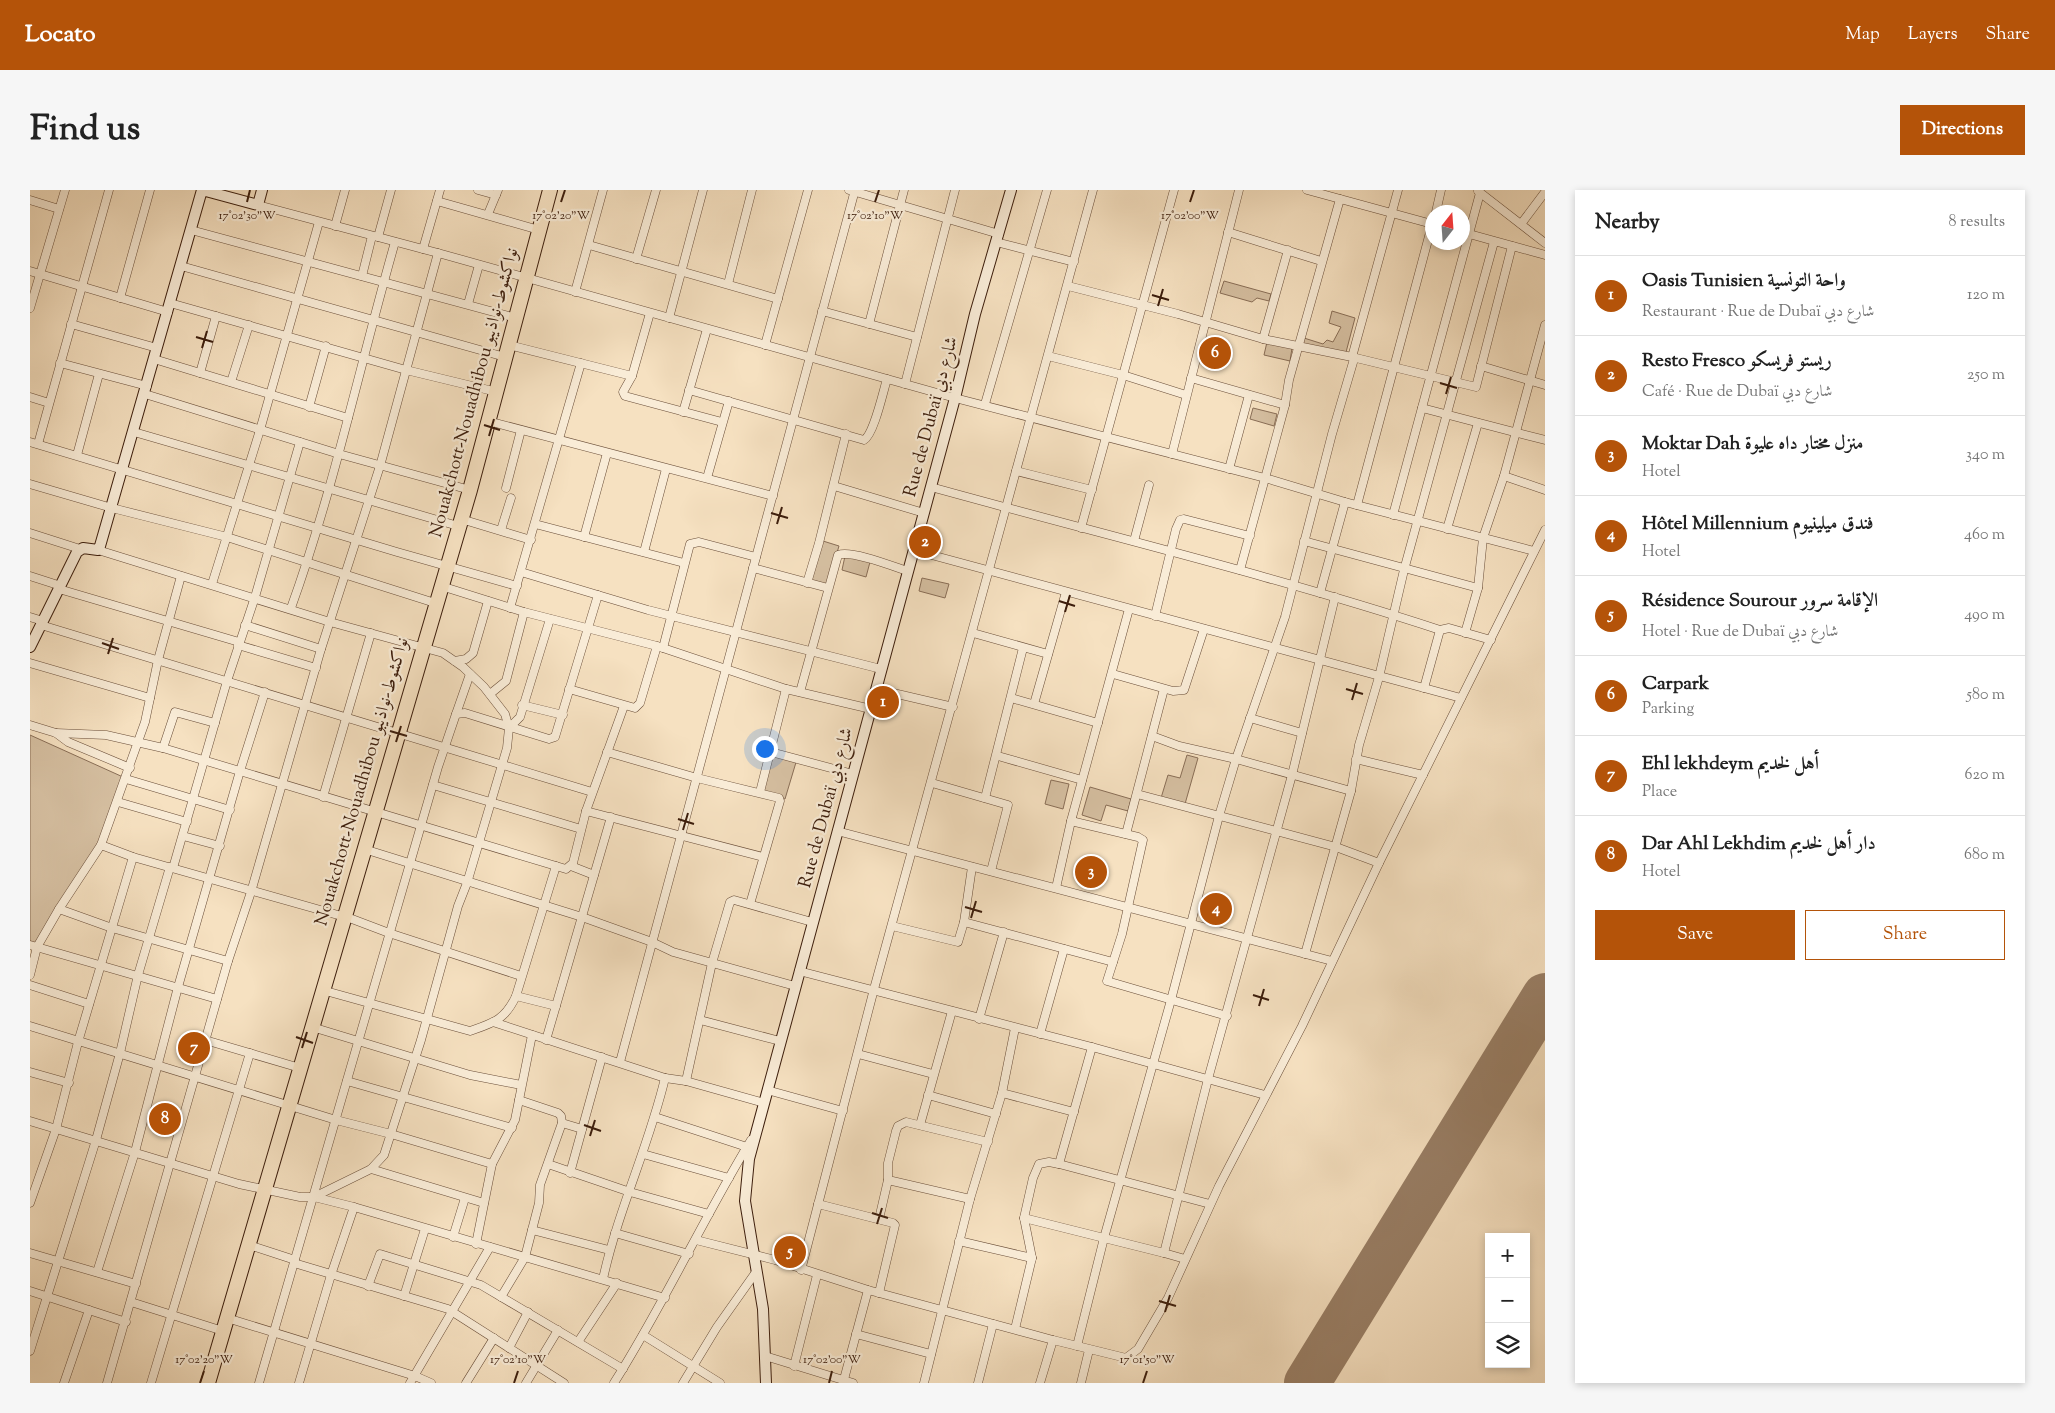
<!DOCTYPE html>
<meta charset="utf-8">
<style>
body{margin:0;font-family:"Sorts Mill Goudy",Amiri,serif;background:#f6f6f6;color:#222}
.controls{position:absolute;right:15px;bottom:15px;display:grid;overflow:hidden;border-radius:0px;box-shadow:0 2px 8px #0003}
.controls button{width:45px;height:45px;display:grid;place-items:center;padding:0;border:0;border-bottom:1px solid #e0e0e0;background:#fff;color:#222;font:25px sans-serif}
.compass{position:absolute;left:1395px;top:15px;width:45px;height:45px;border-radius:50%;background:#fff;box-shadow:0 2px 8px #0003;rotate:17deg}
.you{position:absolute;left:734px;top:558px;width:18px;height:18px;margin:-12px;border:4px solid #fff;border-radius:50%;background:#1a73e8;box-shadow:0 0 0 8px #1a73e833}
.badge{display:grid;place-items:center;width:32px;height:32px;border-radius:50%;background:#b45309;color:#fff;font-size:16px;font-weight:700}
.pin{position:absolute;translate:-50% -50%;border:2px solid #fff;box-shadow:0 1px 5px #0006}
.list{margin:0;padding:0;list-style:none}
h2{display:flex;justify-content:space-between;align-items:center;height:65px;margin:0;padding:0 20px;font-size:21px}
h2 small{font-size:16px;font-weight:400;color:#767676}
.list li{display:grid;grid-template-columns:32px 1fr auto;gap:15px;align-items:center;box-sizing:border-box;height:80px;padding:0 20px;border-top:1px solid #e0e0e0}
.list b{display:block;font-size:19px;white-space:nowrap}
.list p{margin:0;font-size:16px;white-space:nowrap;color:#767676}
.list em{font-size:16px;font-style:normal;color:#767676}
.actions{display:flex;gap:10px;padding:15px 20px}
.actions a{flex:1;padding:11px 0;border:1px solid #b45309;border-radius:0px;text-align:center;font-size:18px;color:#b45309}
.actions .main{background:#b45309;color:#fff}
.icon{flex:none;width:28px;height:28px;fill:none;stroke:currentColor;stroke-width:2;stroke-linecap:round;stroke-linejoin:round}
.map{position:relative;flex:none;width:1515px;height:1193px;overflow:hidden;border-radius:0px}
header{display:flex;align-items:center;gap:30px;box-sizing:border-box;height:70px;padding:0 25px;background:#b45309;color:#fff}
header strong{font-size:24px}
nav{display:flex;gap:28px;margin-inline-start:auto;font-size:18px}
.intro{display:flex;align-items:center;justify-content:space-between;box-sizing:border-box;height:120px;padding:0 30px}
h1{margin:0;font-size:35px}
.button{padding:12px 22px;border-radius:0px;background:#b45309;color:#fff;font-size:18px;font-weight:700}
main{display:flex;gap:30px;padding:0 30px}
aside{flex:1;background:#fff;border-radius:0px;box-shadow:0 2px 8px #0003}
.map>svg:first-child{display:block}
.green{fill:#d6c0a2;stroke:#896e57}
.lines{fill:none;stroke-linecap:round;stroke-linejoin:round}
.runway{stroke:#997f66;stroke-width:46}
.street-casing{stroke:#6a4e39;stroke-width:9}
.secondary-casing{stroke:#3c1d0c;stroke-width:12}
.highway-casing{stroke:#3c1d0c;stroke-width:16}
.street{stroke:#f9ecd7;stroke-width:8}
.secondary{stroke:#f9ecd7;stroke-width:10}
.highway{stroke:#f6e1c1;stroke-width:14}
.ticks{fill:none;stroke:#3c1d0c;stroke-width:2}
.labels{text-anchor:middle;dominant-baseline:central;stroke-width:4.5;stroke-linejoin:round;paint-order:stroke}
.street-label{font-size:18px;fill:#3c1d0c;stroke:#f9ecd7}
.ticks-label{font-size:12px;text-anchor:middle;fill:#3c1d0c;stroke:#f9ecd7;stroke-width:4.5;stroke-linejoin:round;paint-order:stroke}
</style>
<header>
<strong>Locato</strong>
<nav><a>Map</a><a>Layers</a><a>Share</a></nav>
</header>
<div class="intro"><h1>Find us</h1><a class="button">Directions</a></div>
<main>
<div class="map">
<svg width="1515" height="1193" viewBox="0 0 1515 1193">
<rect width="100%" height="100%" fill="#f6e1c1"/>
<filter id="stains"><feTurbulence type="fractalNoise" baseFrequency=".004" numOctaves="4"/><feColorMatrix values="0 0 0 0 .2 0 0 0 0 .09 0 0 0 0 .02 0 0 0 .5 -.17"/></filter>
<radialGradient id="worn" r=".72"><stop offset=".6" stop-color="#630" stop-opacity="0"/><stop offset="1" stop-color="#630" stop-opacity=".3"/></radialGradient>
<!-- green -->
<g class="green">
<polygon points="1194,91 1241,104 1239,111 1227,108 1222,112 1190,103"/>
<polygon points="1302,121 1325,128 1315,166 1272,154 1274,148 1293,154 1297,150 1303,152 1311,137 1299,133"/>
<polygon points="1237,152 1262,158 1260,171 1234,165"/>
<polygon points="1223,218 1247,224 1244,236 1220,229"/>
<polygon points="793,351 809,356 797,396 780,392"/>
<polygon points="815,366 840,372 836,387 812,380"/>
<polygon points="892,388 919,394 915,408 889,401"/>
<polygon points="0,545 93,587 68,660 4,754 0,753"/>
<polygon points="741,564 767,569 755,609 732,603"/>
<polygon points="1157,565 1168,568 1155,614 1131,608 1138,585 1150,588"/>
<polygon points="1021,590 1039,594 1033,619 1015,614"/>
<polygon points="1060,597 1101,609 1098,621 1076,615 1071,631 1052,625"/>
</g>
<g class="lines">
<!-- runway -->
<polyline class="runway" points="1277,1193 1515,806"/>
<defs>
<g id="street">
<polyline points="448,0 466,5"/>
<polyline points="819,0 969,44"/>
<polyline points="1277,0 1402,34"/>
<polyline points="1448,1 1515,53"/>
<polyline points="0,10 29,19"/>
<polyline points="407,11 509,40"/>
<polyline points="228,15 408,63 925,208 1235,288 1315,312 1504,361"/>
<polyline points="1406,22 1411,0"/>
<polyline points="458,24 468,0"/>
<polyline points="1491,34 1515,2"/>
<polyline points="305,36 315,0"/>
<polyline points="161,40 486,128"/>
<polyline points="1198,42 1291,71"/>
<polyline points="1432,42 1515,65"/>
<polyline points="348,47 361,0"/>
<polyline points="966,52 1044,72"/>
<polyline points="559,55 748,109"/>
<polyline points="393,59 410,0"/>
<polyline points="606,69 626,0"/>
<polyline points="151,76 475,167"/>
<polyline points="0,81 138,122"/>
<polyline points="332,86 342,46"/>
<polyline points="698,94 722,0"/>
<polyline points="1038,96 1148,124 1233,149 1322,167 1446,197 1482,56"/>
<polyline points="545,102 573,0"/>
<polyline points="90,108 120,0"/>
<polyline points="140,113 376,180 467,202"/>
<polyline points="438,114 449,75"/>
<polyline points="0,118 35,0"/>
<polyline points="792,121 887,147"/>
<polyline points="620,123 602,186 593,202 595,206 692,232"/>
<polyline points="639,128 673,0"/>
<polyline points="41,134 127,158"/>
<polyline points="839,134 874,0"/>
<polyline points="1233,149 1258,60"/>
<polyline points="479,155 602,186"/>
<polyline points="735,155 778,0"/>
<polyline points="1018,166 1093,185 1156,205"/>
<polyline points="124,169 318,228"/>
<polyline points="30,173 117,196"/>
<polyline points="1451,176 1515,195"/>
<polyline points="170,183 186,126"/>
<polyline points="1161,188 1255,215"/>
<polyline points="201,192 219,135"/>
<polyline points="875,194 925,0"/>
<path d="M659 200 834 250C844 244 853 202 857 189"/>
<polyline points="115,204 309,264 440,300"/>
<polyline points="0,207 19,213"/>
<polyline points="955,214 1017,0"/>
<polyline points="279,217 296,156"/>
<polyline points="1392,218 1515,250"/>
<polyline points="653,222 677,139"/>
<polyline points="458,231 743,306"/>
<polyline points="104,242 428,336"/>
<polyline points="0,252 367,362 487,396"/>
<polyline points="8,254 79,0"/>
<polyline points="1142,264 1209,0"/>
<polyline points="47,265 69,184"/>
<polyline points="1199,279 1219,205"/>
<polyline points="986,281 1062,300"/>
<polyline points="1474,286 1515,300"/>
<polyline points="677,288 699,211"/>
<polyline points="0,294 82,318 197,347 405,413"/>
<polyline points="804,296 894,323"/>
<path d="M901 297C1070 344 1242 385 1410 440"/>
<polyline points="476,298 491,240"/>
<polyline points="1327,315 1402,35"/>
<polyline points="1363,325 1450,3"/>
<polyline points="431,329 501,350"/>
<polyline points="505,334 654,373"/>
<polyline points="1051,338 1144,0"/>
<polyline points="1417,339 1448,233"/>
<polyline points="471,340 481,308"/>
<polyline points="0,343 50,359"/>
<polyline points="554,347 577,263"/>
<polyline points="1104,351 1119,295"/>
<polyline points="1274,351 1448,398"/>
<polyline points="68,360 300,432 413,463 433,477 454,497 475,524 479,538 477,558 437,693 428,716 391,850 354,965 341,979 284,1007"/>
<polyline points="883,360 1431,508"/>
<polyline points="614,362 636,279"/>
<polyline points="723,378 798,398"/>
<polyline points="1210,380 1255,215 1259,190 1310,9"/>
<polyline points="491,382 618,420 851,479"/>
<polyline points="0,386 31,396"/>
<polyline points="777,393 789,353 816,244"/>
<polyline points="182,394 230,240 289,32"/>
<polyline points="411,396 494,422 627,456 756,499 841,519"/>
<polyline points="29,399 209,452"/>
<polyline points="1290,403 1315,312"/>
<path d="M261 418C304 299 330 174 365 52"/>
<polyline points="480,418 551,173"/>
<polyline points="1125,426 1146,339 1150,330 1154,329 1220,346"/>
<polyline points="0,427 13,431"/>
<polyline points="11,435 562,602"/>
<polyline points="215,435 291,459"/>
<polyline points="943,443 1018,464"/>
<polyline points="1435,443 1448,398 1453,348 1474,286 1515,135"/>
<polyline points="208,455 286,478"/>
<polyline points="633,458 660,354 669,352 726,367"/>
<polyline points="425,471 436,469 443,463 458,411"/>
<polyline points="0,473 120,508"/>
<polyline points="1083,484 1143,501 1154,500 1174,439"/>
<polyline points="1394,498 1410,440 1419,438 1461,450"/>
<polyline points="539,499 605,518 610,513 627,456"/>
<polyline points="846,499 923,517"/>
<path d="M770 502 808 365C822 360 862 376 877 381"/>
<polyline points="460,504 476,491 494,422"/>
<polyline points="981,508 1068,533"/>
<polyline points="1004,514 1036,402"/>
<polyline points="492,515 533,525"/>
<polyline points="426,524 440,484"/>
<polyline points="1220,528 1272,543"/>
<polyline points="0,535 26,543 38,552 100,578"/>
<polyline points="479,538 490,527 520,429"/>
<polyline points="26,543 76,545 133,558 536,679 543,673 556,621 594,516"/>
<polyline points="1122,546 1149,556 1206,569 1321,601"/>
<polyline points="133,558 145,522 185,533"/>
<polyline points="577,562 667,588 749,608 750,611 720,714"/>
<polyline points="741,562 823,584"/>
<polyline points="968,566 1052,590"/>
<polyline points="1326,569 1393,585"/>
<polyline points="96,589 200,620"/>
<polyline points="902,593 978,615 961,681"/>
<polyline points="403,595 551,639"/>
<polyline points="730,602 756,499"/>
<polyline points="1107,604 1306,657 1349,673"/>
<polyline points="293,607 341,443"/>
<polyline points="955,608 993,458"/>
<polyline points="88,612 157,632"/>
<polyline points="556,621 733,667"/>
<polyline points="1041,631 1108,647 1113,650 1092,744 1077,791 1197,826"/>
<polyline points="807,641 1302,771"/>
<polyline points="1096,644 1134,499"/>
<polyline points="153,646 190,656"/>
<polyline points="71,655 115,532 128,470 151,386"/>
<polyline points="334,659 552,727 622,752 643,762 765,796"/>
<polyline points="541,676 564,685"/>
<polyline points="143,678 197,491 225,407 270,252"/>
<polyline points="1026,698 1041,631 1099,419"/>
<polyline points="29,719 82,738 198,771"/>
<polyline points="934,732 1083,772"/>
<polyline points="862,736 928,752 934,732 942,677"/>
<polyline points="0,755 187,809"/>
<polyline points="1275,764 1321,601 1329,555 1349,487 1374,380 1464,52"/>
<polyline points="769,781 1062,857 1235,905"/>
<polyline points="0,785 7,757 29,719 71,655 103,667 322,729 359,743 491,786"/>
<polyline points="0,795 59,814"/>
<path d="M292 800 440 841C463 833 475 830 486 806L526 676"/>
<polyline points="486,806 526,816"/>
<polyline points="949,829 974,742"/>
<polyline points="670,830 750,851"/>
<polyline points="463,832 635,888 656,891 734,913"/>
<polyline points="0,836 306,930 361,944 462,974"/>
<polyline points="282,837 440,885 491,895"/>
<polyline points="1010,844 1034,759"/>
<polyline points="175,850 270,878"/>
<polyline points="516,850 581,627"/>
<polyline points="828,864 903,884"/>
<polyline points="590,872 825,0"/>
<polyline points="0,882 39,893"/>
<polyline points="317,891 482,938"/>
<polyline points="656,891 682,773 700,712 704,710 782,732"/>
<polyline points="737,900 813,921"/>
<polyline points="972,903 1044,922"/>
<polyline points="898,905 966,924"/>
<polyline points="625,927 717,957"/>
<polyline points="0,931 209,994 270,1007 284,1007 324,1017 635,1108"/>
<polyline points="532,933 552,939"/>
<polyline points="890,935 922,821"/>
<polyline points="613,964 699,988"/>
<polyline points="518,974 600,1002 679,1024"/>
<polyline points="1029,974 1062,857"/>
<polyline points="341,979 454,1013"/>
<polyline points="540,983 572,867"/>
<polyline points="940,1009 858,990 858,973 866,941 868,936 876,932 958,952"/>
<polyline points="0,1013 26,939 48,852 103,667"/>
<polyline points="788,1014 863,1033 865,1035 849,1103"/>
<polyline points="994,1028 1134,1063"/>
<polyline points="849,1029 858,990"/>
<polyline points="502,1040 579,1060"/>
<polyline points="585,1043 659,1064"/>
<polyline points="423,1047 435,1008"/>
<polyline points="666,1050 745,1070 838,1100 1023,1150 1096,1168 1108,1159 1138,1108 1189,996 1272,836 1349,673 1515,340"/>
<polyline points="929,1051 1002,1068"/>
<polyline points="446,1054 462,974 485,930 502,845"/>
<polyline points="219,1055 265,1070"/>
<polyline points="0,1063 106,1094"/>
<polyline points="1155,1069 1134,1063 1178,889 1262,585 1305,407"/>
<polyline points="264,1073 418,1119 534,1193"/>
<polyline points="771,1080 844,799 1063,0"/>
<polyline points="67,1082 105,962 148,797 210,581 235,502"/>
<path d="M573 1089C588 1020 619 956 635 888"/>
<polyline points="338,1096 350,1064 451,1095 593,1179"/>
<polyline points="0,1101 96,1132"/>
<polyline points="374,1106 395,1039"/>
<polyline points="471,1107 495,1067 509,1013 510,995 532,933 531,926 528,923 489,910"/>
<polyline points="101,1112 193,1141"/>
<polyline points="197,1128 385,1186 401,1193"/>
<polyline points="985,1139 1002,1068 994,1028 1003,988 1009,974 1019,972 1029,974 1180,1014"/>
<polyline points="826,1144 901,1164"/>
<polyline points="613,1145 690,1193"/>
<polyline points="548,1152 587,1093"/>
<polyline points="1047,1156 1074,1048 1141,810 1189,626 1206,569 1255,427 1302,244 1324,169 1322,167 1368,0"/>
<polyline points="479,1158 498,1122"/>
<polyline points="0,1161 66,950 90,863 108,785 140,677"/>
<polyline points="735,1166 823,1193"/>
<polyline points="764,1176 787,1085"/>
<polyline points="34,1193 59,1120"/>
<polyline points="77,1193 198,771 221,702 291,459 350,276 408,63"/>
<polyline points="121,1193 220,863"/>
<polyline points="229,1193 408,577 426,524 435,523 519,549 525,547 568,405"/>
<polyline points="269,1193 301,1085 324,1017"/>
<polyline points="380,1193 460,1057"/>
<polyline points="436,1193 464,1148"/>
<polyline points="496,1193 528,1140"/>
<path d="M584 1193C634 1114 673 1029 721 950"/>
<polyline points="653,1193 687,1137 726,1082"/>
<polyline points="813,1193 838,1100"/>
<polyline points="894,1193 940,1009 972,903 985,838"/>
<polyline points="948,1193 963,1134"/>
<polyline points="1010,1193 1023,1150"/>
<polyline points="1051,1193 1059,1160"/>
</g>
<g id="secondary">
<polyline points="0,457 47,362 53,358 68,360 70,356 172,0 228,15 232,0"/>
<polyline points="736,1193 733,1119 715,1011 719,969 925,208 945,124 981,0"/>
</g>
<polyline id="highway" points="178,1193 440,300 520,0"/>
</defs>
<!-- street casing -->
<use href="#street" class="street-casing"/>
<!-- secondary casing -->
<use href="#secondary" class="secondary-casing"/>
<!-- highway casing -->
<use href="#highway" class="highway-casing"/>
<!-- street -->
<use href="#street" class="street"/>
<!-- secondary -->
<use href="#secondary" class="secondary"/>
<!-- highway -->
<use href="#highway" class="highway"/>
</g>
<!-- ticks -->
<path class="ticks" d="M217 12 220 0M531 12 535 0M845 12 849 0M1160 12 1164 0M1122 105 1139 110M1128 116 1133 99M166 147 183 152M172 158 177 141M1410 193 1427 198M1416 204 1421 187M454 235 470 240M459 246 464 229M741 323 758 328M747 334 752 317M1029 411 1045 416M1035 422 1040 405M72 453 89 459M78 464 83 448M1316 499 1333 504M1322 510 1327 493M360 541 377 546M366 552 371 536M648 629 664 634M653 640 658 623M935 717 952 722M941 728 946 711M1223 805 1239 810M1229 816 1234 799M266 847 283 853M272 858 277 842M554 935 571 941M560 946 565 930M842 1023 858 1028M847 1034 852 1018M1129 1111 1146 1116M1135 1122 1140 1105M170 1193 174 1181M484 1193 488 1181M799 1193 802 1181M1113 1193 1117 1181"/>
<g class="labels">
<!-- street labels -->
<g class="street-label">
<text transform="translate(445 203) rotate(-75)">Nouakchott-Nouadhibou نواكشوط-نواذيبو</text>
<text transform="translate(902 227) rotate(-75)">Rue de Dubaï شارع دبي</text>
<text transform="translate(333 592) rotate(-74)">Nouakchott-Nouadhibou نواكشوط-نواذيبو</text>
<text transform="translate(797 618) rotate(-75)">Rue de Dubaï شارع دبي</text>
</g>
</g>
<g class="ticks-label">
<text x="217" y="29">17°02'30"W</text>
<text x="531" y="29">17°02'20"W</text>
<text x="845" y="29">17°02'10"W</text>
<text x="1160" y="29">17°02'00"W</text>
<text x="174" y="1173">17°02'20"W</text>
<text x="488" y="1173">17°02'10"W</text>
<text x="802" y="1173">17°02'00"W</text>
<text x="1117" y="1173">17°01'50"W</text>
</g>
<rect width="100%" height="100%" filter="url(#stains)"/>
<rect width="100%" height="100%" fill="url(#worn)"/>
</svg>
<div class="controls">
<button>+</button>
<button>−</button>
<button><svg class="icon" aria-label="layers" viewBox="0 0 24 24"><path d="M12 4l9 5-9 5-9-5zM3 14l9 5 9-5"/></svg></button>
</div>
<svg class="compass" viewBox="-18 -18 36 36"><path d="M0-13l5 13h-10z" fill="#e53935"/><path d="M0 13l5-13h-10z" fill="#767676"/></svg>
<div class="you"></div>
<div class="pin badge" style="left:853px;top:512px">1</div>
<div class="pin badge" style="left:895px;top:352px">2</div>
<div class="pin badge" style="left:1061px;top:682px">3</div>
<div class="pin badge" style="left:1186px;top:719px">4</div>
<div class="pin badge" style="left:760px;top:1062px">5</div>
<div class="pin badge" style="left:1185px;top:163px">6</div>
<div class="pin badge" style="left:164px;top:858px">7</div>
<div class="pin badge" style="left:135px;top:929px">8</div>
</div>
<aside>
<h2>Nearby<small>8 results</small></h2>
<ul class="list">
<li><span class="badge">1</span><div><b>Oasis Tunisien واحة التونسية</b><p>Restaurant · Rue de Dubaï شارع دبي</p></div><em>120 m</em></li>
<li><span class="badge">2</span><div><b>Resto Fresco ريستو فريسكو</b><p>Café · Rue de Dubaï شارع دبي</p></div><em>250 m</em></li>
<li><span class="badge">3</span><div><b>Moktar Dah منزل مختار داه عليوة</b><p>Hotel</p></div><em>340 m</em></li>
<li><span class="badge">4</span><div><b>Hôtel Millennium فندق ميلينيوم</b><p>Hotel</p></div><em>460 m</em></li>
<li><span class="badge">5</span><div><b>Résidence Sourour الإقامة سرور</b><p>Hotel · Rue de Dubaï شارع دبي</p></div><em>490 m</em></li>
<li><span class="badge">6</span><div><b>Carpark</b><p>Parking</p></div><em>580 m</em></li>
<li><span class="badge">7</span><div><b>Ehl lekhdeym أهل لخديم</b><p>Place</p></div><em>620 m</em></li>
<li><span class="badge">8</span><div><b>Dar Ahl Lekhdim دار أهل لخديم</b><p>Hotel</p></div><em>680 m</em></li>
</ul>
<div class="actions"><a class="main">Save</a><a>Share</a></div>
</aside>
</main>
